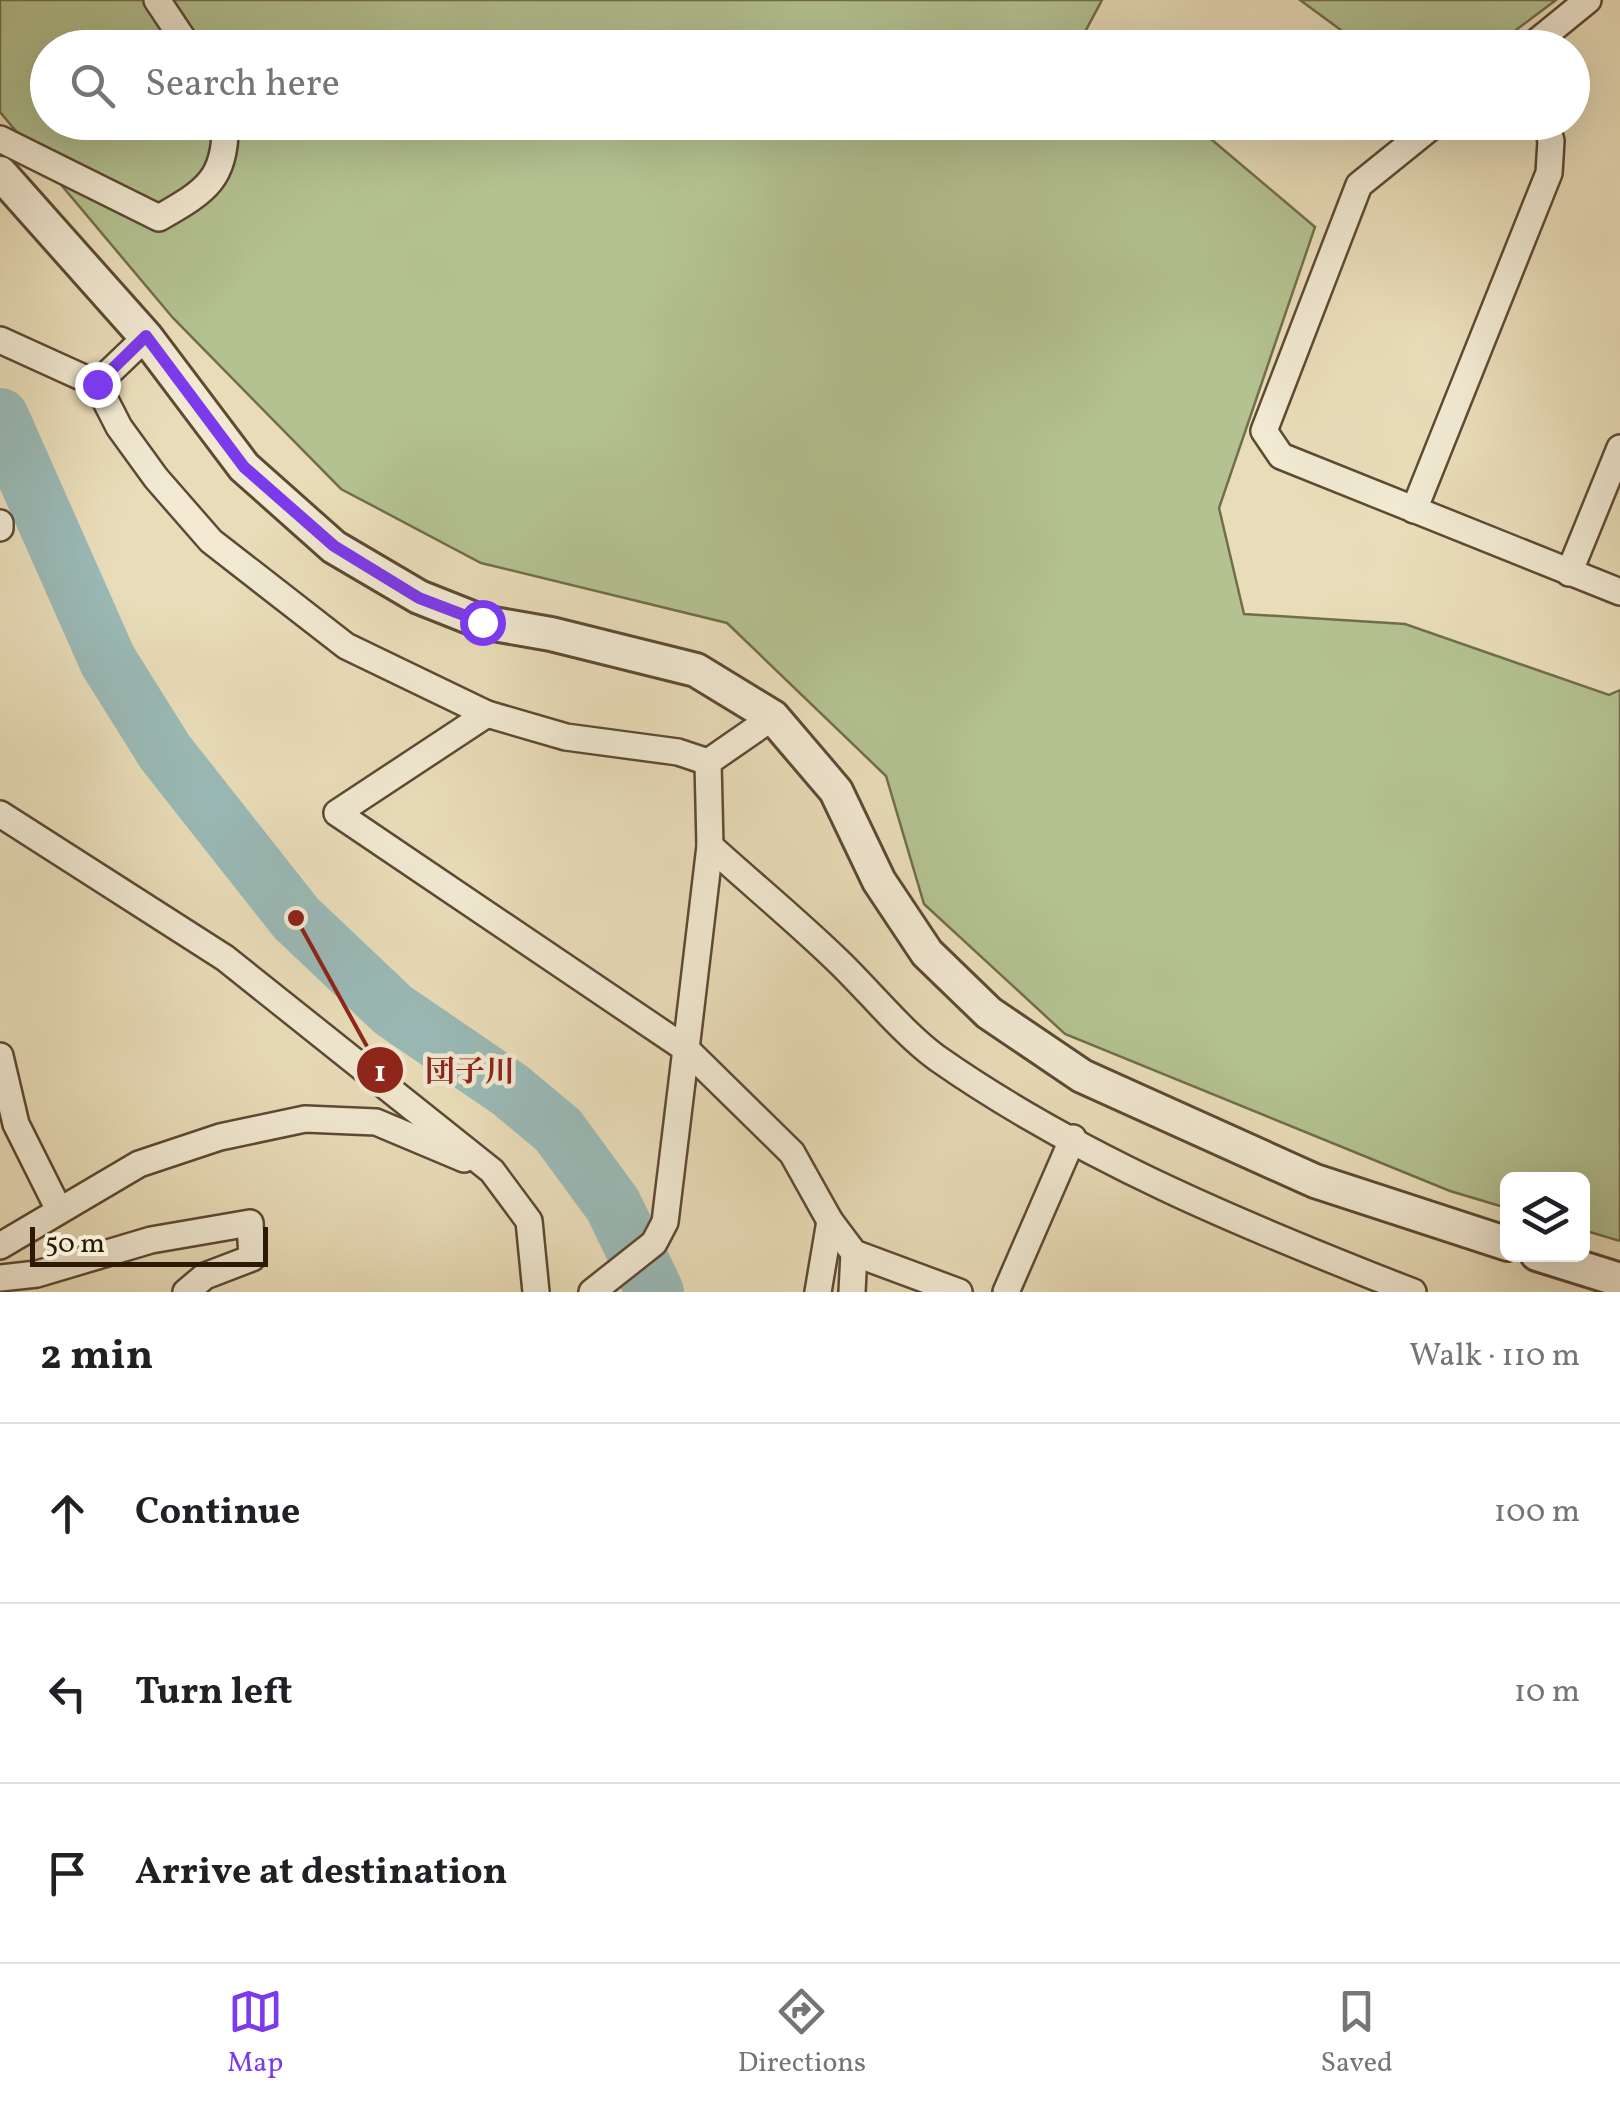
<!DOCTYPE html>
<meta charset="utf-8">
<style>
body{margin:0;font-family:Vollkorn,"Noto Serif JP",serif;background:#f6f6f6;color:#202124}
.controls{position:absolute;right:30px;bottom:30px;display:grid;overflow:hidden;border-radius:15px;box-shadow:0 10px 40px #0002}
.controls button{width:90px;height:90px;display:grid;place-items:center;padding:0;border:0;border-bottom:2px solid #e0e0e0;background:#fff;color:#202124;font:50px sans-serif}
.scale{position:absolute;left:30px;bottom:25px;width:238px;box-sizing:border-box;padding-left:10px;border:5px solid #2e1907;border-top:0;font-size:28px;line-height:35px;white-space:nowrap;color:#2e1907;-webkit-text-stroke:8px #f1e9d2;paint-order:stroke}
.stop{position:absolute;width:30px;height:30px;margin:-22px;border:8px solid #7c3aed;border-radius:50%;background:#fff}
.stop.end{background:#7c3aed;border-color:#fff;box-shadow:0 2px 10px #0008}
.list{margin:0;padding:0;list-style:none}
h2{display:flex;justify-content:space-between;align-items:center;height:130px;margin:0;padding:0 40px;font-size:42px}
h2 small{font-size:32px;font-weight:400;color:#757577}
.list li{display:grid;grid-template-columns:65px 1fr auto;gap:30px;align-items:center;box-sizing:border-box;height:180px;padding:0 40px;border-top:2px solid #e0e0e0}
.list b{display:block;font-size:38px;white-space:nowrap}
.list em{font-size:32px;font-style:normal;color:#757577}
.icon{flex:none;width:55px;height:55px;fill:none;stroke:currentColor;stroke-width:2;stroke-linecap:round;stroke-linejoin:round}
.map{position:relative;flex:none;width:1620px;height:1292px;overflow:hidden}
.search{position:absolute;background:#fff;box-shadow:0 10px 40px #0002;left:30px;right:30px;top:30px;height:110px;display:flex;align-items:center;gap:25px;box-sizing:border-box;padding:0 35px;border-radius:55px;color:#757577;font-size:38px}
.sheet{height:670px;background:#fff}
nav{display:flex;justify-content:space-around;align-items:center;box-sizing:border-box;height:140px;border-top:2px solid #e0e0e0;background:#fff;font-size:28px;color:#757577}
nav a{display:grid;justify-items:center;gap:5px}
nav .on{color:#7c3aed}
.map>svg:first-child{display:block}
.green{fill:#b4c291;stroke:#716e4c;stroke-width:2.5}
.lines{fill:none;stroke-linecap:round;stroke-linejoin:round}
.river{stroke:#9abab7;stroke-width:58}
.minor-casing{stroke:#5d4a34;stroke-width:30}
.tertiary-casing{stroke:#5d4a34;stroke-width:38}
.minor{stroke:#f1e9d2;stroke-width:25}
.tertiary{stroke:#f1e9d2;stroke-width:32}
.route{stroke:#7c3aed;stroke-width:12}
.leader{fill:none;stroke:#8f2418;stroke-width:4}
.callout-dot{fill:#8f2418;stroke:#f1e9d2;stroke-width:4}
.mark-label{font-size:30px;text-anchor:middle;font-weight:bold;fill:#fff}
.callout-label{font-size:30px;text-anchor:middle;font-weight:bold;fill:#8f2418;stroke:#f1e9d2;stroke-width:9;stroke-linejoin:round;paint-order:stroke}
</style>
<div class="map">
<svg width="1620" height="1292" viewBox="0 0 1620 1292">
<rect width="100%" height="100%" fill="#e9ddb9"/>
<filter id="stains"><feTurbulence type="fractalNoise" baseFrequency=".002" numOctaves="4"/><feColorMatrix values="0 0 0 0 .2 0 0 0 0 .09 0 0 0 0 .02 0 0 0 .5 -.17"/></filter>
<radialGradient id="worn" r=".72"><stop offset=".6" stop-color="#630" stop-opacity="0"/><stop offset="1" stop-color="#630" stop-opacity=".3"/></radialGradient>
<!-- green -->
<g class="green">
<polygon points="0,0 1102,0 1085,32 1104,48 48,48 48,122 1192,123 1315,227 1219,508 1244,614 1405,624 1609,695 1620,690 1620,1241 1583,1230 1582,1180 1508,1180 1507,1208 1450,1191 1065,1034 924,904 886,776 727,623 481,563 341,489 173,318 0,112"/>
<polygon points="1300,0 1556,0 1492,48 1364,47"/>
</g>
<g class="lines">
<!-- river -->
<polyline class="river" points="0,417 108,661 165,752 296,918 393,1010 510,1090 558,1130 613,1205 655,1292"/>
<defs>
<g id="minor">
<polyline points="157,0 189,48"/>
<polyline points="1529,48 1588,0"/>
<polyline points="1437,122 1359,185 1264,431 1281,456 1620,592"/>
<path d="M0 139 159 218C204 192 227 180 225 122"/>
<polyline points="0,340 97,384 119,427 156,478 211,541 346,646 487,714 566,737 678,752 708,762"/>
<polyline points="97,384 146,337"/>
<polyline points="1414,510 1549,173 1551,141 1546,122"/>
<polyline points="0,523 0,528"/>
<polyline points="1569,573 1620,448"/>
<polyline points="487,714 337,813 686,1049 665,1222 654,1243 592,1292"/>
<polyline points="708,762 710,846 686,1049 792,1153 830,1221 854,1253 959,1292"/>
<polyline points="708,762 773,717"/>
<polyline points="0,814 225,958 492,1171 529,1221 536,1292"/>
<path d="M710 846C753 885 798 922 839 962 870 992 903 1033 937 1058 1081 1159 1249 1228 1413 1292"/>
<polyline points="0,1056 16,1124 59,1210"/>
<polyline points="0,1246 139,1164 220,1137 305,1119 376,1122 464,1159"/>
<polyline points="0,1278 37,1274 151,1240 250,1223 252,1258 205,1276 186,1292"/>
<polyline points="818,1292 830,1221"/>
<polyline points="852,1292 854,1253"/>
<polyline points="1006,1292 1073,1138"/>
</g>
<g id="tertiary">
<polyline points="0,173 146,337 244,467 334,547 419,597 482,622 551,634 696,670 773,717 836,791 879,881 927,953 989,1013 1082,1076 1315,1181 1508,1244"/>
<polyline points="1537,1254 1620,1280"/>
</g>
</defs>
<!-- minor casing -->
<use href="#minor" class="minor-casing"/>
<!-- tertiary casing -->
<use href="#tertiary" class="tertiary-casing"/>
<!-- minor -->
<use href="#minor" class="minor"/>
<!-- tertiary -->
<use href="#tertiary" class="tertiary"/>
</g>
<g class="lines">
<!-- route -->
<polyline class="route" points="97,384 146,336 244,467 334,546 419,598 482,622"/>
</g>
<!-- callouts -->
<path class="leader" d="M296 918L380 1070"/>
<g class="callout-dot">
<circle cx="296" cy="918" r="10"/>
<circle cx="380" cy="1070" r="25"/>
</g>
<g class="mark-label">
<text x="380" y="1081">1</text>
</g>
<g class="callout-label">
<text x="470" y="1081">団子川</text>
</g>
<rect width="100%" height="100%" filter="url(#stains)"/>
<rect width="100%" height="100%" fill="url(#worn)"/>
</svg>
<div class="controls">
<button><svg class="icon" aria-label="layers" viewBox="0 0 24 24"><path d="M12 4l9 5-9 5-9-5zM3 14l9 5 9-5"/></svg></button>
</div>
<div class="scale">50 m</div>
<div class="stop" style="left:482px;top:622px"></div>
<div class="stop end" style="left:97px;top:384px"></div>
<div class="search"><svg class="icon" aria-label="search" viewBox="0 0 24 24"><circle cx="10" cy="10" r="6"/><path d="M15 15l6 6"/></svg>Search here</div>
</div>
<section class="sheet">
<h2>2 min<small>Walk · 110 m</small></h2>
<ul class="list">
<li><svg class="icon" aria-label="ahead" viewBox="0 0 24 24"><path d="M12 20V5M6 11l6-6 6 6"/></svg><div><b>Continue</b></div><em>100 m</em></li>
<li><svg class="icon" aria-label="left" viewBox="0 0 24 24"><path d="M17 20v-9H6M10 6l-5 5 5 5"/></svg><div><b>Turn left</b></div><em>10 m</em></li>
<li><svg class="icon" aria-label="arrive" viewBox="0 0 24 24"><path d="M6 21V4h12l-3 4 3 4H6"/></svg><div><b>Arrive at destination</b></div></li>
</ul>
</section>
<nav>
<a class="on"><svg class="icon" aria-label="map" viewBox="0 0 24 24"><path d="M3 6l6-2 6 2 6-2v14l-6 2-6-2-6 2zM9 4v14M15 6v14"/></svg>Map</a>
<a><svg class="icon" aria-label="directions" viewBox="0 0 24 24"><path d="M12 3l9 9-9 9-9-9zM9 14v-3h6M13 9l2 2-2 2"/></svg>Directions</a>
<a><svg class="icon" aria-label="saved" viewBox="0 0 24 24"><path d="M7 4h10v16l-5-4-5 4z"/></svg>Saved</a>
</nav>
